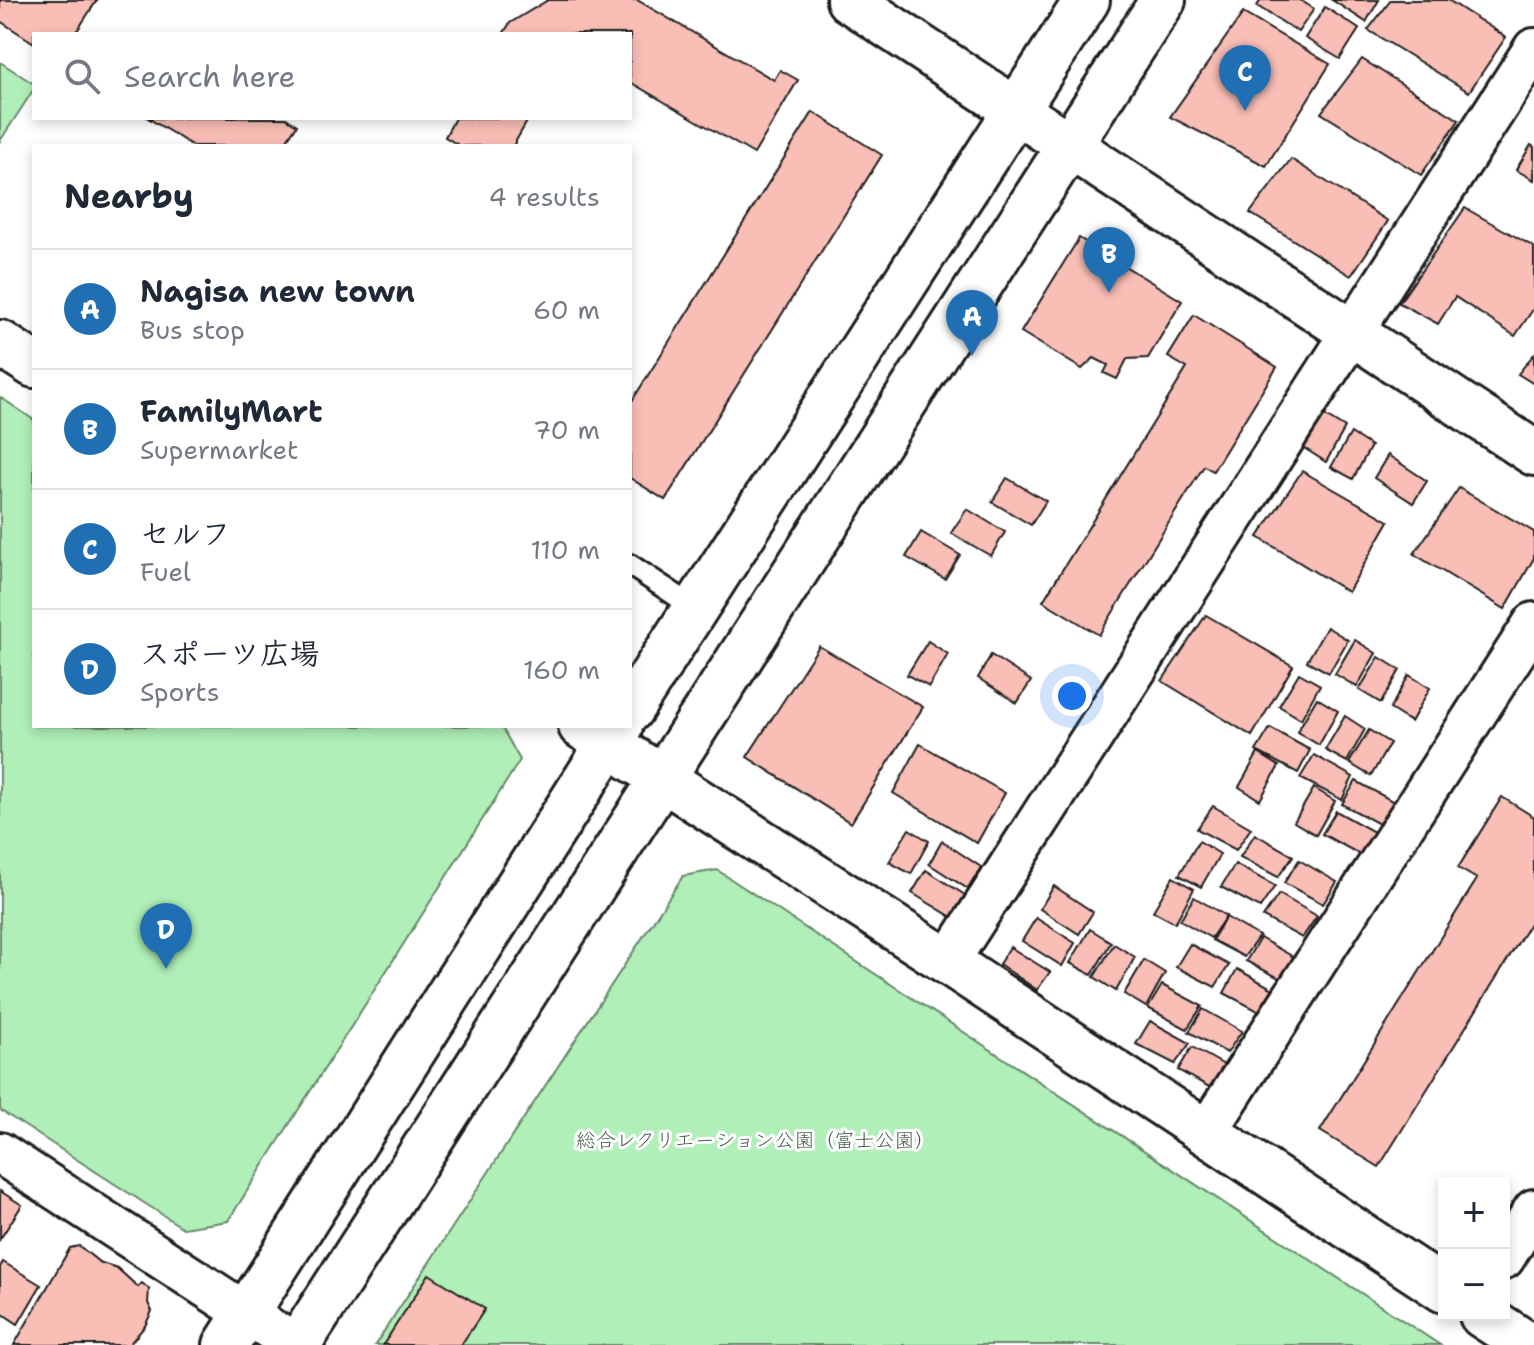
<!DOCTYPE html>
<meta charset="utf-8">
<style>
body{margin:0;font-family:"Shantell Sans","Klee One",sans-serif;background:#f2f2f3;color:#1f2937}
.controls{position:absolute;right:24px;bottom:24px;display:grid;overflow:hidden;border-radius:0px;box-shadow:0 4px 12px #0003}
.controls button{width:72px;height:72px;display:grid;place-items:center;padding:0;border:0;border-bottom:2px solid #e0e1e3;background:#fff;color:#1f2937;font:40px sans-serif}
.you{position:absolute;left:1072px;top:696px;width:28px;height:28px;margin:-20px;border:6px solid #fff;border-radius:50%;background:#1a73e8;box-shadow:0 0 0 12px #1a73e833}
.badge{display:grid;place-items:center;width:52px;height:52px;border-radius:50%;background:#1f6fb2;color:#fff;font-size:26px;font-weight:700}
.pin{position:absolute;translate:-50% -66px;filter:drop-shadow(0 2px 4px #0008)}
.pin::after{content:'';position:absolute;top:42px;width:28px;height:24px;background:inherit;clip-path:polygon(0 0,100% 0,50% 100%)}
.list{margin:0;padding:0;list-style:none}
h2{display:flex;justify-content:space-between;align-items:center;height:104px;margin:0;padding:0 32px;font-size:34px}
h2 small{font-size:26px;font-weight:400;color:#747a83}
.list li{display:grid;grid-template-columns:52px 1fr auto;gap:24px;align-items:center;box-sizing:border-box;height:120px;padding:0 32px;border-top:2px solid #e0e1e3}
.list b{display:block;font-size:30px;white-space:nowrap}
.list p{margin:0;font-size:26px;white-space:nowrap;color:#747a83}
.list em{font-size:26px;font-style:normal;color:#747a83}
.icon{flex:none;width:44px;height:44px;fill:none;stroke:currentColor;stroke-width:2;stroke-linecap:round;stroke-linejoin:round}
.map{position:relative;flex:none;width:1534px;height:1345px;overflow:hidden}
.search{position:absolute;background:#fff;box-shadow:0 4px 12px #0003;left:32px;top:32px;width:600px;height:88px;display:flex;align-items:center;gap:20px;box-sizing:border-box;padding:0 28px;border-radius:0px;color:#747a83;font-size:30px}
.panel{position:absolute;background:#fff;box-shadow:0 4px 12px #0003;left:32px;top:144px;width:600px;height:584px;border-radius:0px}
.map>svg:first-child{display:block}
.green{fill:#b0f0b8;stroke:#66866a;stroke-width:2}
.building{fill:#f9beb6;stroke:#1c1c1c;stroke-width:2}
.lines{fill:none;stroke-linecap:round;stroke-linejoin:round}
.lane-casing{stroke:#1c1c1c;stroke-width:26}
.street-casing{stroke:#1c1c1c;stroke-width:46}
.secondary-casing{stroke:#1c1c1c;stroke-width:50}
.lane{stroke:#fff;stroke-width:20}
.street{stroke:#fff;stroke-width:40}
.secondary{stroke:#fff;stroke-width:44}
.labels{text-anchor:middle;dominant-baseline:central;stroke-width:6;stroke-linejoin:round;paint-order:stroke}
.park-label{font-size:20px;fill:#485c4b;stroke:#fff}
</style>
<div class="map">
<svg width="1534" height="1345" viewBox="0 0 1534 1345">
<rect width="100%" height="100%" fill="#fff"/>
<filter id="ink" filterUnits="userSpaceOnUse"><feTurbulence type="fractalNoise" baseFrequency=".0125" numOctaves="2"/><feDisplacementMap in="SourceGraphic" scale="16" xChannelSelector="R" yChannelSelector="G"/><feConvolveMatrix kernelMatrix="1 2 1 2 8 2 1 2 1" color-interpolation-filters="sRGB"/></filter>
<g filter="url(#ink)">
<!-- green -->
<g class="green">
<polygon points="0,62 34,84 34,89 0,141"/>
<polygon points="0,397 34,420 34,726 501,726 520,760 228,1221 183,1228 0,1110"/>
<polygon points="717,870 1440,1345 375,1345 683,876"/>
</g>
<!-- building -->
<g class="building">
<polygon points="0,0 97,0 75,34 34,34 34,43 0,21"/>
<polygon points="548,0 637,0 774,80 780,70 798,80 754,154 630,82 630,34 503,34 510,23"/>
<polygon points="1261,0 1300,0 1314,9 1298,32 1257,6"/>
<polygon points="1332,0 1379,0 1366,22"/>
<polygon points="1391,0 1448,0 1506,37 1469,92 1368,30"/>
<polygon points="1325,7 1359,29 1340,59 1305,38"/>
<polygon points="1243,13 1330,64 1266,166 1170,117"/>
<polygon points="1362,59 1459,120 1421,175 1321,113"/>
<polygon points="813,112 882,155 665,500 630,478 630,404"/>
<polygon points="148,118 286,118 297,125 283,146 193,146"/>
<polygon points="455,118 529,118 513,146 460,146 445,137"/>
<polygon points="1531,145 1534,147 1534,180 1516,170"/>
<polygon points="1291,159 1388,221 1351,276 1250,213"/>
<polygon points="1465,208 1534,247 1534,308 1515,336 1455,297 1438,324 1399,303"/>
<polygon points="1079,238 1182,301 1148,358 1127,359 1117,379 1104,373 1108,365 1094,358 1082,369 1021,332"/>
<polygon points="1194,315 1277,367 1213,471 1204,466 1099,635 1043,601 1187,368 1168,357"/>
<polygon points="1534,354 1534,384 1518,374"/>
<polygon points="1324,415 1345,428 1326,462 1304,448"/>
<polygon points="1351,433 1371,446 1353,479 1331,467"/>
<polygon points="1388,455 1427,481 1413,503 1374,478"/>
<polygon points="1302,471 1389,521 1348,592 1258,537"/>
<polygon points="1007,478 1046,501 1031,525 992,502"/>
<polygon points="1459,488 1534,532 1534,558 1505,609 1414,554"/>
<polygon points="967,509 1005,532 991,556 951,533"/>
<polygon points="921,532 960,555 945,579 906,557"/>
<polygon points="1206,615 1293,666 1252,736 1162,681"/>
<polygon points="1327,627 1348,640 1329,673 1307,661"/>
<polygon points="1355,640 1376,653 1357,687 1335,674"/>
<polygon points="928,641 948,654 929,687 907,675"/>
<polygon points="819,646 923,707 851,823 747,757"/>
<polygon points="991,655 1031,681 1017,703 978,678"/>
<polygon points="1379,657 1400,670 1381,703 1359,690"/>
<polygon points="1299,673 1320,685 1301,719 1279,706"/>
<polygon points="1409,675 1430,688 1411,722 1390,709"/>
<polygon points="1317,698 1338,711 1319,745 1297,732"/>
<polygon points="1345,716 1365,729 1347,762 1325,750"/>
<polygon points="1270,728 1310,750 1298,773 1256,751"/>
<polygon points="1369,730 1390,743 1371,776 1349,763"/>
<polygon points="920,744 1005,793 977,843 893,793"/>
<polygon points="1258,753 1279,766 1260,800 1239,787"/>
<polygon points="1314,755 1353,777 1342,800 1300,778"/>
<polygon points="1356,781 1396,803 1381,825 1342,804"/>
<polygon points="1314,788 1335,801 1316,835 1294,822"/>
<polygon points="1502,797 1534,817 1534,917 1379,1167 1320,1131 1477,879 1458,868"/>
<polygon points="1213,806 1251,828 1236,850 1197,829"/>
<polygon points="1336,811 1376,833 1361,855 1322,834"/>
<polygon points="909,829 929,841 911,874 889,862"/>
<polygon points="1255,834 1293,856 1278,877 1240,857"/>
<polygon points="942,841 981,867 968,889 929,864"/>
<polygon points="1199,841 1220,854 1201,887 1179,875"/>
<polygon points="1299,860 1337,882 1323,904 1284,883"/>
<polygon points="1235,864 1275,886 1260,908 1221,887"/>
<polygon points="926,870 965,895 952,917 912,893"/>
<polygon points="1173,877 1194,889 1175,923 1153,911"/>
<polygon points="1054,886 1093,912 1079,934 1040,909"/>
<polygon points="1279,894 1317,916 1302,938 1263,917"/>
<polygon points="1194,897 1226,916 1211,938 1180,920"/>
<polygon points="1226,917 1259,936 1244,957 1212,940"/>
<polygon points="1036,918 1075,943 1062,966 1022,941"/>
<polygon points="1090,929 1111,942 1092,975 1070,963"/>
<polygon points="1260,938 1299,960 1285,981 1246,961"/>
<polygon points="1114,944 1135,957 1116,991 1094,977"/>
<polygon points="1190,944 1229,965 1215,987 1176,967"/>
<polygon points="1010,947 1050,972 1037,990 999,964"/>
<polygon points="1144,960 1165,973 1146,1007 1124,994"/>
<polygon points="1237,969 1277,991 1262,1013 1224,993"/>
<polygon points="1162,985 1202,1006 1187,1029 1148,1008"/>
<polygon points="1203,1009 1242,1031 1227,1053 1189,1032"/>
<polygon points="1150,1021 1190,1043 1175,1064 1136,1044"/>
<polygon points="1192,1047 1226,1066 1211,1088 1178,1070"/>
<polygon points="0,1191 22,1205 0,1239"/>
<polygon points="79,1246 99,1262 117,1268 138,1287 142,1283 149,1289 148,1303 152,1311 145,1326 129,1345 14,1345 70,1248"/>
<polygon points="3,1262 41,1285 18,1324 0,1312 0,1267"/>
<polygon points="429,1274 485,1309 461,1345 383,1345"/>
</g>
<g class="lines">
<defs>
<polyline id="lane" points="630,565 695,608"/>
<g id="street">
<polyline points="948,962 1534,49"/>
<polyline points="1206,1133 1534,623"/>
<polyline points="0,1153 295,1345"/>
<polyline points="1504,1258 1534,1210"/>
</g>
<g id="secondary">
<polyline points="849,0 1534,453"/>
<polyline points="0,343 34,365"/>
<polyline points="630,710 1087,0"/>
<polyline points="581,726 948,962 1444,1290"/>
<polyline points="1482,1315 1528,1345"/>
<polyline points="226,1345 620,726"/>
<polyline points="298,1345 1163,0"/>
</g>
</defs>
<!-- lane casing -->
<use href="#lane" class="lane-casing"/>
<!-- street casing -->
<use href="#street" class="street-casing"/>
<!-- secondary casing -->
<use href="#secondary" class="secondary-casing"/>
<!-- lane -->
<use href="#lane" class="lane"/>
<!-- street -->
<use href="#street" class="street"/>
<!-- secondary -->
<use href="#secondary" class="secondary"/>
</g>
</g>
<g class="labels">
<!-- park labels -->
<g class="park-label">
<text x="755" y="1140">総合レクリエーション公園（富士公園）</text>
</g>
</g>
</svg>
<div class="controls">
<button>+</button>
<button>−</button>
</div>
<div class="you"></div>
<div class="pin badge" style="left:972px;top:356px">A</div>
<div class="pin badge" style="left:1109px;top:293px">B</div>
<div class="pin badge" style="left:1245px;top:111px">C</div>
<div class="pin badge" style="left:166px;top:969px">D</div>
<div class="search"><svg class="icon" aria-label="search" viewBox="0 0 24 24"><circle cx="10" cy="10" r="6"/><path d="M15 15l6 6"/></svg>Search here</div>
<section class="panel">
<h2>Nearby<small>4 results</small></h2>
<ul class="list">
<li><span class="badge">A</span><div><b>Nagisa new town</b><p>Bus stop</p></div><em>60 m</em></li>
<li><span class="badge">B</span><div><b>FamilyMart</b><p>Supermarket</p></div><em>70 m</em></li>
<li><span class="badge">C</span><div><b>セルフ</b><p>Fuel</p></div><em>110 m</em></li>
<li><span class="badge">D</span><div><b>スポーツ広場</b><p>Sports</p></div><em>160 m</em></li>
</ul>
</section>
</div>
